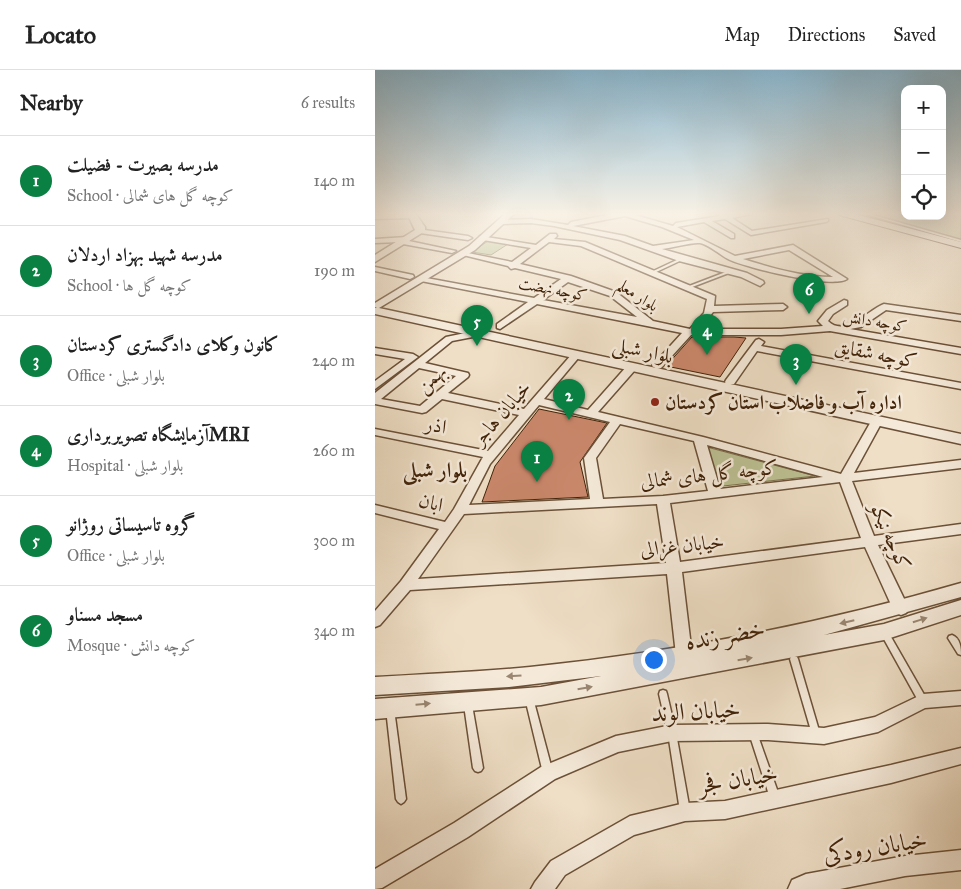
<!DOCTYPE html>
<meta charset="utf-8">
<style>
body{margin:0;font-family:"IM FELL Great Primer",Amiri,serif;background:#f6f6f6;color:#222}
.controls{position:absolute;right:15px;top:15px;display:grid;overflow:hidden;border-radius:10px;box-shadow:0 5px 20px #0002}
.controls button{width:45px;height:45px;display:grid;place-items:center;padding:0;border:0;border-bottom:1px solid #e0e0e0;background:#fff;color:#222;font:25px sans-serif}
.you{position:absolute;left:278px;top:589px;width:18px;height:18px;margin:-12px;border:4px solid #fff;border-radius:50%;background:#1a73e8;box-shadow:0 0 0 8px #1a73e833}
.badge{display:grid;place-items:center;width:32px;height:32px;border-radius:50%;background:#0b8043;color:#fff;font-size:16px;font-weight:700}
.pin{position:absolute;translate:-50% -41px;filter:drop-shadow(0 1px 2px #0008)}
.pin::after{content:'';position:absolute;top:26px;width:18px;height:15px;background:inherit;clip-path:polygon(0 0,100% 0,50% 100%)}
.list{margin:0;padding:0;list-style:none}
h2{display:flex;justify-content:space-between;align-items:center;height:65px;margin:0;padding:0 20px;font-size:21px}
h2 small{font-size:16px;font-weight:400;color:#767676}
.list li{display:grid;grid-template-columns:32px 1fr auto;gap:15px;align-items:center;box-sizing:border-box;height:90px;padding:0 20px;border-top:1px solid #e0e0e0}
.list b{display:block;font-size:19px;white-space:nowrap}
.list p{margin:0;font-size:16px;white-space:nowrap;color:#767676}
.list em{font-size:16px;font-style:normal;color:#767676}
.icon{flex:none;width:28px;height:28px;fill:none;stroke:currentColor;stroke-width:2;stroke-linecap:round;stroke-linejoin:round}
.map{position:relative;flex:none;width:586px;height:819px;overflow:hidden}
header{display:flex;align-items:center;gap:30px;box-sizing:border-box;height:70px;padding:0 25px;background:#fff;border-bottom:1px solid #e0e0e0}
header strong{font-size:24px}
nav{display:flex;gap:28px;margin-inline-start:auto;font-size:18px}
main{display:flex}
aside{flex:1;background:#fff}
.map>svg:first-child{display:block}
.green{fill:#bcc193;stroke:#7e724e}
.building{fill:#cb886c;stroke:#402208}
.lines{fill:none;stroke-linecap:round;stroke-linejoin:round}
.service-casing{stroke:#6c5138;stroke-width:3}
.minor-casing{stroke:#6c5138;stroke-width:3}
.tertiary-casing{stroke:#6c5138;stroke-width:3}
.secondary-casing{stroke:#402208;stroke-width:2}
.service{fill:#f5eada;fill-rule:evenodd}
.minor{fill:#f5eada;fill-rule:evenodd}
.tertiary{fill:#f5eada;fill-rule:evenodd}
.secondary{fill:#f5eada;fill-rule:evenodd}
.oneway{fill:#9a8671}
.poi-dot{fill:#8f2418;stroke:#f5eada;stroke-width:2}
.labels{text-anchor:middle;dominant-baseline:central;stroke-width:5;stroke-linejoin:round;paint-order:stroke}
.far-street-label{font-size:16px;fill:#402208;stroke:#f5eada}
.street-label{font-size:20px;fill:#402208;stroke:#f5eada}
.poi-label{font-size:20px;font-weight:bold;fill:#402208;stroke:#f5eada;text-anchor:start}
.neighbourhood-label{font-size:21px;font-weight:bold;fill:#402208;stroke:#f5eada}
.near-street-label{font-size:24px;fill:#402208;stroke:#f5eada}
</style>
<header>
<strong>Locato</strong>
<nav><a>Map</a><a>Directions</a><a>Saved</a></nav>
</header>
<main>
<aside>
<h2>Nearby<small>6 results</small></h2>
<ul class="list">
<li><span class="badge">1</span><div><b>مدرسه بصیرت - فضیلت</b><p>School · کوچه گل های شمالی</p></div><em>140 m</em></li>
<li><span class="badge">2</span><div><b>مدرسه شهید بهزاد اردلان</b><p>School · کوچه گل ها</p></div><em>190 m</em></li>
<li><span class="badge">3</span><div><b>کانون وکلای دادگستری کردستان</b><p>Office · بلوار شبلی</p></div><em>240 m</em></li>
<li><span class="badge">4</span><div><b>آزمايشگاه تصویربرداریMRI</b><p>Hospital · بلوار شبلی</p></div><em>260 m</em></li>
<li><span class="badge">5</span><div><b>گروه تاسیساتی روژانو</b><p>Office · بلوار شبلی</p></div><em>300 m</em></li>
<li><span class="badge">6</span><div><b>مسجد مسناو</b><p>Mosque · کوچه دانش</p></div><em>340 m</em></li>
</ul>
</aside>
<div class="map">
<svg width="586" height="819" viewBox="0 0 586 819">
<rect width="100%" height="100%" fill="#efdfc6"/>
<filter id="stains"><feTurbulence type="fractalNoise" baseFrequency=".004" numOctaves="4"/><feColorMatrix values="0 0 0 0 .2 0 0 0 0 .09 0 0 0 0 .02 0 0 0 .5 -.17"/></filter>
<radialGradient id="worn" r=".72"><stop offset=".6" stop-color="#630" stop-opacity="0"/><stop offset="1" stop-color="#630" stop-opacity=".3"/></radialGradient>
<!-- green -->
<g class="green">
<polygon points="480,143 530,143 530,146 567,146 567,143 586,143 586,173"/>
<polygon points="113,171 133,174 116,185 97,182"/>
<polygon points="328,376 440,406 339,417"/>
</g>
<!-- building -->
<g class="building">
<polygon points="317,267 359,267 371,268 345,307 291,296"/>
<polygon points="164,339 232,353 205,392 213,427 107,432 120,396"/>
</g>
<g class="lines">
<defs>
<g id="service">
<polygon points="487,143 491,143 586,170 586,172"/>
<polygon points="306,188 309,189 277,204 274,203"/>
<polygon points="356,200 359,201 312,219 309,218"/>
<polygon points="509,559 512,560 551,628 552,631 551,634 548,635 545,634 505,562 506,560"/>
<path d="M577 565C585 568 586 577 586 585L583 584 573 568 574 566Z"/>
<polygon points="419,586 422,587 423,589 445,664 444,667 441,668 438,667 437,664 415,589 416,587"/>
<polygon points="288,620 291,621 292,624 301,663 315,741 313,744 310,746 307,744 305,741 293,663 284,624 285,621"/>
<polygon points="154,624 157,625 158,628 178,703 176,706 173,707 170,706 168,703 150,628 151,625"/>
<polygon points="93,631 96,632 97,635 108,698 106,701 103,702 100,701 98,698 89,635 90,632"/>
<polygon points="15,635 18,636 19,639 31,729 29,732 26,734 23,732 21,729 11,639 12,636"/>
<polygon points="378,659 381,660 382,663 405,728 403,731 400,733 397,731 395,728 374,663 375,660"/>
</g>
<g id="minor">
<path d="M242 143H253L298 156 301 153 345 146 342 143 352 145 377 143 376 144 357 148 377 161 453 149V151L451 152 376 165 350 149 337 151 359 164V168H356L329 152 302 157 360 186 418 175 472 209C458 219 373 198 355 190 346 186 335 175 325 173 317 172 296 178 287 179L372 203 388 211 389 213 385 216 366 207 304 191 245 170 179 156 156 153 126 154 122 152 126 150 156 149 193 155 196 152ZM250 146 287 157 319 170 278 176 250 166 198 156ZM414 180 458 207C428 207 397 198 368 189Z"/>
<polygon points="0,145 38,144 41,146 38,148 0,149"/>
<polygon points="42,159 93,166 97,168 93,170 45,163 41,161"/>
<path d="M175 164H181L182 166 179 169 210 172 340 226 339 236 408 234 412 237 408 240 338 242 325 259H406L448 256 443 251 452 240 469 230 472 231V235L458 244 453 251C470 268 493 240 509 234L586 245V251L511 240 486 257 475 259 586 278V284L455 261 406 265H316L286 298 282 299 277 296 307 263 162 234 125 259 122 258V254L153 232 46 211 42 209 46 207 159 228 186 209 140 198 136 199 133 196 84 184 88 182 137 192 156 178 108 170H105V166L161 175ZM174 172 206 176 332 229 329 243 315 259 278 251 241 222 196 206 145 194ZM193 212 235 226 262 247 168 230Z"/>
<polygon points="32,167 36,169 34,171 81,181 77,183 28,174 24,172 0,173 0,169"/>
<polygon points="0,197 38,205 39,207 35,209 0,201"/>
<path d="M100 261 105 264 103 266 77 271 50 293 93 303 94 305 93 307 73 323 149 339 197 284 200 283 205 286 169 329 213 340 252 296H260V300L223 342 328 367 466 404 498 348H506L508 350 479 403 586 390V398L477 411 499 466 586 454V464L503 475 534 539 531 543 526 545 521 543 518 539 490 477 307 502 317 585 315 590 309 591 303 590 301 585 292 504 35 520 5 555 0 557V541L26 511 64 459 0 443V435L70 452 79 439 108 387 0 365V359L113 381 144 345 67 329 51 342 47 343 0 334V323L71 267ZM44 298 81 306 45 336 6 329ZM164 335 235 352 209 388 215 429 94 435 115 394ZM245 354 319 371 333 421 288 426 228 429 221 388ZM332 375 448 407 345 419ZM465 412 486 468 305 492 295 433ZM282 434 291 493 43 509 89 444Z"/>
<polygon points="384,269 389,272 386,276 586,313 586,319 382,281 359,314 351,314 350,312 351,310 381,270"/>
<polygon points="0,278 38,284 43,287 0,319 0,311 30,289 0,284"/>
<polygon points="586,621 586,635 550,638 503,662 449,674 393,670 297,671 243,682 180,709 93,767 7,818 0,819 0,799 79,753 166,697 241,666 297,655 393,654 449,658 500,647 548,624"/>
<polygon points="586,678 586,694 516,713 350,749 310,751 259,765 190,805 180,819 156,819 160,812 176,791 255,746 310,733 350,731 516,695"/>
<polygon points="586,780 586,800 530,806 465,819 413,819 417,810 431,804 530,786"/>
</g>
<g id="tertiary">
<polygon points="32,143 40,143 50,157 50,161 0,192 0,185 40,160"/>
<polygon points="131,143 140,143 100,180 4,238 586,364 586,374 0,244 0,238 2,238 0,237 0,233 94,176"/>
<path d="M586 513V527L449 565 509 554 586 530V545L509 570 166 635 0 649V629L166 617 226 606 134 617 0 625V607C52 604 104 602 155 597 301 582 445 554 586 513Z"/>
</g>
<polygon id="secondary" points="462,143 476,143 586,172 586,178 464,145"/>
</defs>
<!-- service casing -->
<use href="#service" class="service-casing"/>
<!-- minor casing -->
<use href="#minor" class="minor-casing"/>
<!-- tertiary casing -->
<use href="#tertiary" class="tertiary-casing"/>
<!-- secondary casing -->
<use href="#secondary" class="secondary-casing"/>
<!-- service -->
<use href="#service" class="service"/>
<!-- minor -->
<use href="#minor" class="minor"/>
<!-- tertiary -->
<use href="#tertiary" class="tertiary"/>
<!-- secondary -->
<use href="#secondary" class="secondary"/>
</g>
<!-- one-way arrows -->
<defs><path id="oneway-solid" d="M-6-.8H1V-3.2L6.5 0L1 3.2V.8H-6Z" transform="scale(1.25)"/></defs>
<g class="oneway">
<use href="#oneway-solid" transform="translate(545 550) rotate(-18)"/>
<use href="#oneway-solid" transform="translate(472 552) rotate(167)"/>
<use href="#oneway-solid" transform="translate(370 589) rotate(-10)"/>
<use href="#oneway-solid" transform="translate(139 606) rotate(176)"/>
<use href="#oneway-solid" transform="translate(210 618) rotate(-10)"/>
<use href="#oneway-solid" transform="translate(48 634) rotate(-5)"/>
</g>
<!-- sky -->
<linearGradient id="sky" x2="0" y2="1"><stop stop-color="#89b8d2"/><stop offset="0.56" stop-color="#f8f1e5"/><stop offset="1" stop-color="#f8f1e5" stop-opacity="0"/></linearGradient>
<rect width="586" height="257" fill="url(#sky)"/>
<!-- markers -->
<circle class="poi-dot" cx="280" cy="332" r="5"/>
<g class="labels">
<!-- far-street labels -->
<g class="far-street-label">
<text transform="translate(178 219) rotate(11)">کوچه نهضت</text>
<text transform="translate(263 225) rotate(33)">بلوار معلم</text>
<text transform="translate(500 251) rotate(10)">کوچه دانش</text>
</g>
<!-- street labels -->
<g class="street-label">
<text transform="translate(268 280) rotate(12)">بلوار شبلی</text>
<text transform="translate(501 283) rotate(11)">کوچه شقایق</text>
<text transform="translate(56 308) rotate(-40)">بهمن</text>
<text transform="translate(126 343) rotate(-49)">خیابان هاجر</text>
<text transform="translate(61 355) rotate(11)">اذر</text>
<text transform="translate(334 404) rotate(-6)">کوچه گل های شمالی</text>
<text transform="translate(56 432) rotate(14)">ابان</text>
<text transform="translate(516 466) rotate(66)">کوچه نیکو</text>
<text transform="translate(307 475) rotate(-6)">خیابان غزالی</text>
</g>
<!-- poi labels -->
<g class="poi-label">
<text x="290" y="332">اداره آب و فاضلاب استان کردستان</text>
</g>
<!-- neighbourhood labels -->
<g class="neighbourhood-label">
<text x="60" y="400">بلوار شبلی</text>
</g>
<!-- near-street labels -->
<g class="near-street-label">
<text transform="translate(350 565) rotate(-10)">خضر زنده</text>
<text transform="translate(321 641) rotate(-3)">خیابان الوند</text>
<text transform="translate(363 709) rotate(-9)">خیابان فجر</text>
<text transform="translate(500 777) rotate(-9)">خیابان رودکی</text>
</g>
</g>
<rect width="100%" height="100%" filter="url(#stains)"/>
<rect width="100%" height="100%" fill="url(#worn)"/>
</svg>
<div class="controls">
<button>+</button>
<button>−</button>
<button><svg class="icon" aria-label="locate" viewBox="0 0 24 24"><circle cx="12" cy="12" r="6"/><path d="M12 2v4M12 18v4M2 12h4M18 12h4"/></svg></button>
</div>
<div class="you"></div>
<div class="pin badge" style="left:162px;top:412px">1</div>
<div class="pin badge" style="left:194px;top:350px">2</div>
<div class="pin badge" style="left:421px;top:315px">3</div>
<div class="pin badge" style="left:332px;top:285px">4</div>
<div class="pin badge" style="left:102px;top:276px">5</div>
<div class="pin badge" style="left:434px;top:244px">6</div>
</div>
</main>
